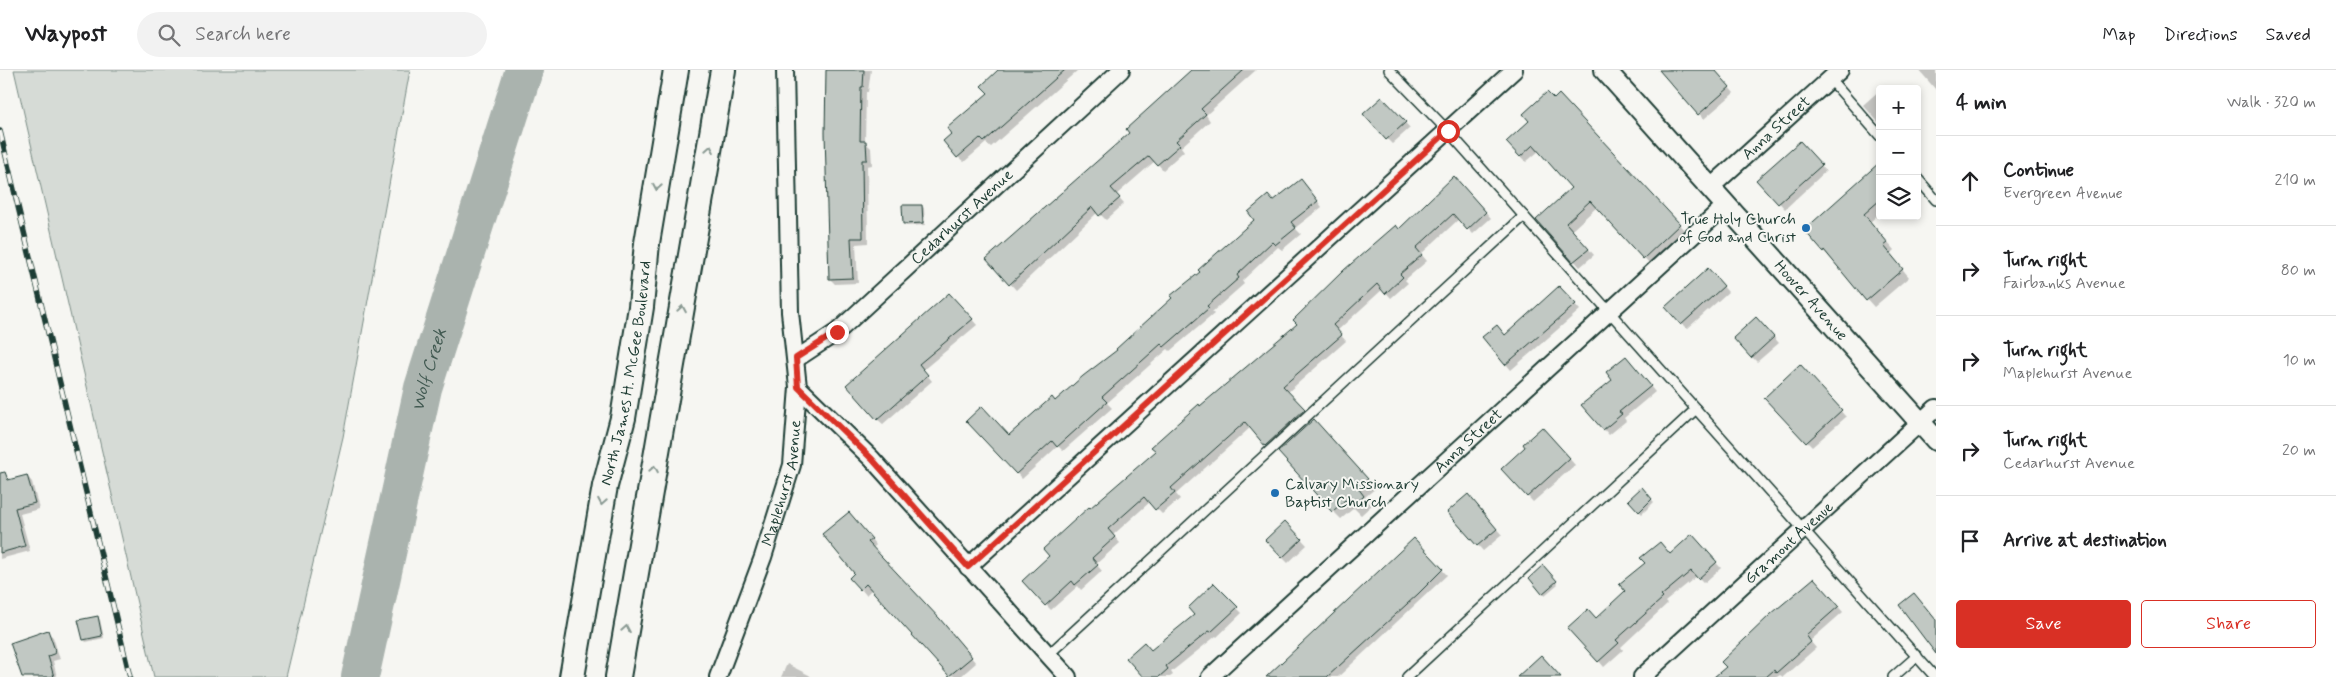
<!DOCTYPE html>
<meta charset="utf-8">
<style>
body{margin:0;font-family:Mynerve,sans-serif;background:#f2f2f2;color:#202124}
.controls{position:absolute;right:15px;top:15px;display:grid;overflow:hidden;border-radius:5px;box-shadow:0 2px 8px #0003}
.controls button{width:45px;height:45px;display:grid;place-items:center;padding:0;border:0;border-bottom:1px solid #e0e0e0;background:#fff;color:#202124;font:25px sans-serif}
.stop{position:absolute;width:15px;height:15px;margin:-11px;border:4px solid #d93025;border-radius:50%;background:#fff}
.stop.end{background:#d93025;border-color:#fff;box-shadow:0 1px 5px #0008}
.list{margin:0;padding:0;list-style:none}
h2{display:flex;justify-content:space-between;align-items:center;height:65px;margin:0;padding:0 20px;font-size:21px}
h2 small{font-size:16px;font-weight:400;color:#757577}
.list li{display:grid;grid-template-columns:32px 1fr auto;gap:15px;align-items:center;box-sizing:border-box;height:90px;padding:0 20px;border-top:1px solid #e0e0e0}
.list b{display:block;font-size:19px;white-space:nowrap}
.list p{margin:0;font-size:16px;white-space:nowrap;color:#757577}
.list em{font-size:16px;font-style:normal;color:#757577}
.actions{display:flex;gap:10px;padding:15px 20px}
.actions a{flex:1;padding:11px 0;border:1px solid #d93025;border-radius:5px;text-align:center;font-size:18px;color:#d93025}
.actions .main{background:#d93025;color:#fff}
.icon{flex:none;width:28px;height:28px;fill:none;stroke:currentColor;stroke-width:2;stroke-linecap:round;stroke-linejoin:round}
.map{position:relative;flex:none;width:1936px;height:607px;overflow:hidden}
header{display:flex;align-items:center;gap:30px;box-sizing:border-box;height:70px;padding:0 25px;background:#fff;border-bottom:1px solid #e0e0e0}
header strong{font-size:24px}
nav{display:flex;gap:28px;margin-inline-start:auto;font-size:18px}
.search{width:350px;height:45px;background:#f2f2f2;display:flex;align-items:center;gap:12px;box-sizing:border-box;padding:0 18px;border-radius:28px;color:#757577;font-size:19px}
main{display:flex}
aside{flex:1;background:#fff}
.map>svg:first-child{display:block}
.green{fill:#d6dbd6;stroke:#7a8c85}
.shadow{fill:#0003}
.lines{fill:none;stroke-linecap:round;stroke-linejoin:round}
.river{stroke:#aab3ae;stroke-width:38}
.building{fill:#c1c8c3;stroke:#1f3d34}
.service-casing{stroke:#1f3d34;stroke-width:12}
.minor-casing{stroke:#1f3d34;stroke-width:20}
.tertiary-casing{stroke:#1f3d34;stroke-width:24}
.secondary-casing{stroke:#1f3d34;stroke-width:28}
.service{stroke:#f6f6f2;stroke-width:9}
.minor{stroke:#f6f6f2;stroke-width:16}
.tertiary{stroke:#f6f6f2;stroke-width:20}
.secondary{stroke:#f6f6f2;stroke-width:24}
.rail-casing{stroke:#1f3d34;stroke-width:5.5}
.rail{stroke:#f6f6f2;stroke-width:4;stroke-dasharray:11;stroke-linecap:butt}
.oneway{stroke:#8a9a93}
.route{stroke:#d93025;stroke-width:6}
.poi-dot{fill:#1f6fb2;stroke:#f6f6f2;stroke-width:2}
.labels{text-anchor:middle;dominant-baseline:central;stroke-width:4;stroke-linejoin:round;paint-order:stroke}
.street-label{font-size:16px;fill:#1f3d34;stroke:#f6f6f2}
.poi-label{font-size:16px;fill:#1f3d34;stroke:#f6f6f2;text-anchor:end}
.water-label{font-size:18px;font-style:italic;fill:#425a52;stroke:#f6f6f2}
</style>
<header>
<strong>Waypost</strong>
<div class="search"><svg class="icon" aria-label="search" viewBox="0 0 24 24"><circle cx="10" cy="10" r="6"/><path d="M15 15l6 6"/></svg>Search here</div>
<nav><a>Map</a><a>Directions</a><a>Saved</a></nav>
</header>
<main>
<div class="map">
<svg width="1936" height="607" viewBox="0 0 1936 607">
<rect width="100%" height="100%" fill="#f6f6f2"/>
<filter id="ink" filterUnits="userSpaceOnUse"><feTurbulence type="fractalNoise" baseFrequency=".02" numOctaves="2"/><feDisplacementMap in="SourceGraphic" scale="10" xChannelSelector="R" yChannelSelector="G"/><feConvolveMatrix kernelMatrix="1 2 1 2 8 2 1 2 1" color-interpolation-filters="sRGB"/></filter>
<g filter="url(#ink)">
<!-- green -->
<polygon class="green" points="14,0 410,0 343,367 286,607 154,607"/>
<!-- shadow -->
<g class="shadow">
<polygon points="826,0 871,0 868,22 866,22 865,72 871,78 872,95 867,96 868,173 856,174 858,213 835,214 830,209"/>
<polygon points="1000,0 1078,0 991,77 986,73 964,92 958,87"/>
<polygon points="1194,0 1256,0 1206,45 1210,51 1181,77 1184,81 1163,100 1155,91 1116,125 1124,134 1106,150 1098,142 1016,220 988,189 1130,63"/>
<polygon points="1660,0 1714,0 1734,23 1704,49"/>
<polygon points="1919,0 1936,0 1936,20"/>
<polygon points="1880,20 1880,54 1863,35"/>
<polygon points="1554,30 1565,32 1685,161 1650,194 1597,137 1572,160 1594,185 1580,197 1538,150 1573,118 1539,81 1526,92 1520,86"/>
<polygon points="1388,34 1410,58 1392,74 1387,69"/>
<polygon points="1806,78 1826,101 1785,139 1758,110"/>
<polygon points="1880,106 1880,143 1870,152 1894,180 1890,184 1909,207 1874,237 1805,160"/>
<polygon points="1459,113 1491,148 1473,164 1459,149 1421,184 1427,191 1405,210 1408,213 1391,228 1383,219 1337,261 1346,271 1288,322 1310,346 1271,380 1251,357 1176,424 1180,429 1162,444 1150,432 1113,465 1120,473 1096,494 1102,501 1081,520 1078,516 1051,540 1023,511 1051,486 1090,440 1157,382 1200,338 1298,254 1400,160"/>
<polygon points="1306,116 1322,137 1295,158 1301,164 1282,180 1278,177 1242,211 1244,214 1212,242 1214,244 1170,281 1168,279 1107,333 1112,338 1063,381 1058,376 1022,409 967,351 1009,366 1056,332 1119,281 1274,132"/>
<polygon points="922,136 924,138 925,155 906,156 904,153"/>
<polygon points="1713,205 1728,222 1687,259 1682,254"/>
<polygon points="1559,217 1580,240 1511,300 1484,267 1506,266"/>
<polygon points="955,230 977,255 923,300 932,311 883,354 877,349"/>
<polygon points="1762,254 1779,273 1757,292 1752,287"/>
<polygon points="1631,293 1655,322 1624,348 1626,351 1609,365 1583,336"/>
<polygon points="1805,301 1846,347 1812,377 1765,328"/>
<polygon points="1322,358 1376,418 1365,427 1372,435 1361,445 1354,438 1341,449 1333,441"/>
<polygon points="1548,364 1575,395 1533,432 1502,399"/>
<polygon points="27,406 32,412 39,439 20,444 30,481 0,489 0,413"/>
<polygon points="1641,419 1654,432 1642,444 1629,430"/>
<polygon points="1473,432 1502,465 1483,481 1449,442"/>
<polygon points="854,449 876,475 872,479 945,557 976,593 960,607 950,605 872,519 866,525 861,519 856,503"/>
<polygon points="1291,458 1307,475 1288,493 1282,487"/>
<polygon points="1414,470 1447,505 1338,607 1266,607"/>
<polygon points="1697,472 1721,498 1704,513 1697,506 1665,532 1667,534 1621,577 1623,580 1604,597 1599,591 1596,549 1627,521 1660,473 1671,485"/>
<polygon points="1543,497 1558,514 1545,525 1530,508"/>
<polygon points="1214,515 1242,543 1217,567 1216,566 1171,602 1173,605 1170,607 1145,607 1151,581 1196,545"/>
<polygon points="1819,515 1843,542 1810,571 1816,578 1783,607 1780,605 1777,607 1716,607"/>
<polygon points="98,547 100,550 104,568 86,572 84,570"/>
<polygon points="47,562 53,567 60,589 53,591 57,607 24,607"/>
<polygon points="787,594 809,605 811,607 781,607"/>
</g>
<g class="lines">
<!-- river -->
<path class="river" id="s1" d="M360 607 423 318 524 0"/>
</g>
<!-- building -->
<g class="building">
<polygon points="826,0 864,0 863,17 861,17 860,71 866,71 867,90 862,90 863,168 851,168 853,208 829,209 825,63"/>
<polygon points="998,0 1065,0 984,72 980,68 957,88 943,71 951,64 947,58 988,23 981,16"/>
<polygon points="1191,0 1244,0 1201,39 1206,44 1176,71 1180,75 1157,95 1149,86 1111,118 1120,128 1099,146 1092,137 1009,215 986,189 1129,63 1126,59"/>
<polygon points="1659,0 1715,0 1730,17 1698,45"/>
<polygon points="1547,22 1554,29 1559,24 1680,154 1643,189 1590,131 1566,153 1589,179 1573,192 1536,150 1571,118 1533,75 1520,87 1506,72 1529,51 1523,44"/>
<polygon points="1382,27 1406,52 1386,70 1363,44"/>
<polygon points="1800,71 1822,95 1778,134 1756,110"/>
<polygon points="1880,92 1880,130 1864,144 1888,173 1884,176 1903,199 1866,231 1824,180 1823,182 1804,160"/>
<polygon points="1454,106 1486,142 1467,160 1453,144 1416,178 1422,185 1400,204 1403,207 1385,224 1377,214 1333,255 1342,265 1283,316 1305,339 1265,376 1245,352 1171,418 1175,423 1155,440 1144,427 1108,459 1115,467 1092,488 1098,495 1075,515 1072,511 1045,536 1022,511 1049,486 1043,479 1089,437 1090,438 1156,381 1151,377 1199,334 1200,336 1297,254 1293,250 1344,200 1396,155 1399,159"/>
<polygon points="1301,109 1318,131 1291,152 1296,158 1275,175 1272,172 1237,205 1239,208 1207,236 1209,238 1164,277 1161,274 1102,327 1107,332 1057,377 1052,371 1016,404 966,351 982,336 1009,365 1052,327 1055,331 1083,306 1117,280 1116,279 1172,228 1170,226 1200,202 1198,200 1254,150 1248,142 1268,125 1273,131"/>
<polygon points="902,135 922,135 923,153 903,154"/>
<polygon points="1708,198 1724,216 1681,255 1665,237"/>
<polygon points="1559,216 1576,234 1505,295 1482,267 1497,255 1505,265"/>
<polygon points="949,223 973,249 919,294 928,305 877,350 846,315"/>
<polygon points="1756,247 1774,267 1751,288 1733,268"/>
<polygon points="1626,286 1651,316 1619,342 1622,344 1603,360 1581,335 1612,310 1606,302"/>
<polygon points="1800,294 1842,340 1806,373 1764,328"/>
<polygon points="1314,349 1368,409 1358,418 1364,426 1352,437 1345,430 1332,442 1278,382"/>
<polygon points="1542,357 1570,388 1527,427 1501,399 1525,377 1523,374"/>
<polygon points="5,402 8,410 27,405 35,433 15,438 25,476 0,483 0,403"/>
<polygon points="1642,417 1652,429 1639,442 1628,430"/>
<polygon points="1468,424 1497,459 1477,476 1447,442"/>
<polygon points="849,442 872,469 868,472 940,549 972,587 949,606 866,514 860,520 849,508 854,503 822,464"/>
<polygon points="1285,451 1302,469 1282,488 1265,470"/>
<polygon points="1692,464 1717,492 1698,509 1691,501 1661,526 1663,528 1616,570 1619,573 1598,592 1567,558 1588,539 1596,548 1625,521 1619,514 1645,493 1640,488 1660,472 1670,484"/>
<polygon points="1414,468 1443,499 1418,524 1327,607 1266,607"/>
<polygon points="1543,495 1557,511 1542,524 1529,508"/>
<polygon points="1814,508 1839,536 1806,565 1811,572 1776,603 1774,600 1766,607 1714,607 1726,597 1721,592 1771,544"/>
<polygon points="1214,513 1238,537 1211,562 1209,561 1166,596 1168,599 1159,607 1143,607 1126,588 1144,572 1151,580 1194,545 1188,538"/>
<polygon points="1914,523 1936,550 1936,584 1899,535"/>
<polygon points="98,546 102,566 83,570 78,550"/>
<polygon points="48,560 56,583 48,586 54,607 22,607 10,573"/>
<polygon points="1541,585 1561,607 1517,607"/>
</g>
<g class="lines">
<defs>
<g id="service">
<polyline points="1389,0 1448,61 1935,607"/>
<polyline points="1830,9 1880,66"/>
<polyline points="1917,108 1936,130"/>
<polyline points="1048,585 1524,146"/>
<polyline points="1407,607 1696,339"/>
<polyline points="1893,607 1917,586"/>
</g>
<g id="minor">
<path id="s2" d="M1711 117 1840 0"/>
<path id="s3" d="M796 289 837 262 1121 0"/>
<polyline points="798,317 872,389 1068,607"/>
<polyline points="968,497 1514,0"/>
<path id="s4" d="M718 607 763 487 792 395 798 317 790 242 785 0"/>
<path id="s5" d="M1210 607 1726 135"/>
<path id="s6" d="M1642 607 1936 338"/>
</g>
<g id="tertiary">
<path id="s7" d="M1605 0 1936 370"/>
</g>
<g id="secondary">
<path id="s8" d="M572 607 605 416 623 348 641 237 647 173 676 0"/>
<polyline points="618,607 723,0"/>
</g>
</defs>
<!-- service casing -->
<use href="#service" class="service-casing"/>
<!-- minor casing -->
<use href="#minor" class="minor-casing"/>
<!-- tertiary casing -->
<use href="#tertiary" class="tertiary-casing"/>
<!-- secondary casing -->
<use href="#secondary" class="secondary-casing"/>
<!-- service -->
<use href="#service" class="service"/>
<!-- minor -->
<use href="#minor" class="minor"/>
<!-- tertiary -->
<use href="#tertiary" class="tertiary"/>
<!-- secondary -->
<use href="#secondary" class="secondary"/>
<defs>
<polyline id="rail" points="0,61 130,607"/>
</defs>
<!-- rail casing -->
<use href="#rail" class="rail-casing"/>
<!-- rail -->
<use href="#rail" class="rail"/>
</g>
<!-- one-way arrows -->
<defs><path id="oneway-chevron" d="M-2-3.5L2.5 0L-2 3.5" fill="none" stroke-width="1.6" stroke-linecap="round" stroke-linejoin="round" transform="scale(1.25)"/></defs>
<g class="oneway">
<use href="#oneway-chevron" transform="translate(710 79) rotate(-80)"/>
<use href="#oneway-chevron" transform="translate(657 117) rotate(100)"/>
<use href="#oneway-chevron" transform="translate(682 239) rotate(-80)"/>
<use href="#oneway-chevron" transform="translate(654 399) rotate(-80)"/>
<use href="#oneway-chevron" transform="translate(602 432) rotate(100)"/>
<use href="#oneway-chevron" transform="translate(626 559) rotate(-80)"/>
</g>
</g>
<g class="lines" filter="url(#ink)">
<!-- route -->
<polyline class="route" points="837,262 796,288 798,317 872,389 968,497 1448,61"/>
</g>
<!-- markers -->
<g class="poi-dot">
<circle cx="1806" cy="158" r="5"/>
<circle cx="1275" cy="423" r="5"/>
</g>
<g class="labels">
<!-- street labels -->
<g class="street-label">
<text stroke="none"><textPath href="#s2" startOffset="88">Anna Street</textPath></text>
<text stroke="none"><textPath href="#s3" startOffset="219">Cedarhurst Avenue</textPath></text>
<text stroke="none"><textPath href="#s7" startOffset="309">Hoover Avenue</textPath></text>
<text stroke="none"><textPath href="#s8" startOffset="309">North James H. McGee Boulevard</textPath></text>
<text stroke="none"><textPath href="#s5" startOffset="350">Anna Street</textPath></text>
<text stroke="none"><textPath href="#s4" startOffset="205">Maplehurst Avenue</textPath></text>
<text stroke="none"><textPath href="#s6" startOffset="199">Gramont Avenue</textPath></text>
</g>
<!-- poi labels -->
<g class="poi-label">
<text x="1796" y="149">True Holy Church<tspan x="1796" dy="18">of God and Christ</tspan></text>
<text x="1285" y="414" text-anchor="start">Calvary Missionary<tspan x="1285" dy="18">Baptist Church</tspan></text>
</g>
<!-- water labels -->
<g class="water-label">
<text stroke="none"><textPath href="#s1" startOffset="315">Wolf Creek</textPath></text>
</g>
</g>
</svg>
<div class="controls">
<button>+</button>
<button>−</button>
<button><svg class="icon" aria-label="layers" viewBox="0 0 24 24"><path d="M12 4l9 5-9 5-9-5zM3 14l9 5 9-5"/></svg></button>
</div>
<div class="stop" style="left:1448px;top:61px"></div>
<div class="stop end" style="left:837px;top:262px"></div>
</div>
<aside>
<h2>4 min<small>Walk · 320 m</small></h2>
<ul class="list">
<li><svg class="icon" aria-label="ahead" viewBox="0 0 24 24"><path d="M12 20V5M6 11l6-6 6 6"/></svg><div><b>Continue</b><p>Evergreen Avenue</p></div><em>210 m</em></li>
<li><svg class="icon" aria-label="right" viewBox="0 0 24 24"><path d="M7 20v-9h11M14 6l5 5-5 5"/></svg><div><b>Turn right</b><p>Fairbanks Avenue</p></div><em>80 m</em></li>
<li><svg class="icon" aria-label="right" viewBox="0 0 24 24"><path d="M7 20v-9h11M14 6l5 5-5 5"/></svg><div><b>Turn right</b><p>Maplehurst Avenue</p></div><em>10 m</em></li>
<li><svg class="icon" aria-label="right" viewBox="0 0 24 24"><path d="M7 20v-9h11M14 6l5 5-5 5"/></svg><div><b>Turn right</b><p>Cedarhurst Avenue</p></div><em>20 m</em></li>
<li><svg class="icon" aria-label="arrive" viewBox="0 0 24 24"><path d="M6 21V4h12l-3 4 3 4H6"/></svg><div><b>Arrive at destination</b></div></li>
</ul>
<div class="actions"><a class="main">Save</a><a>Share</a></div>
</aside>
</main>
